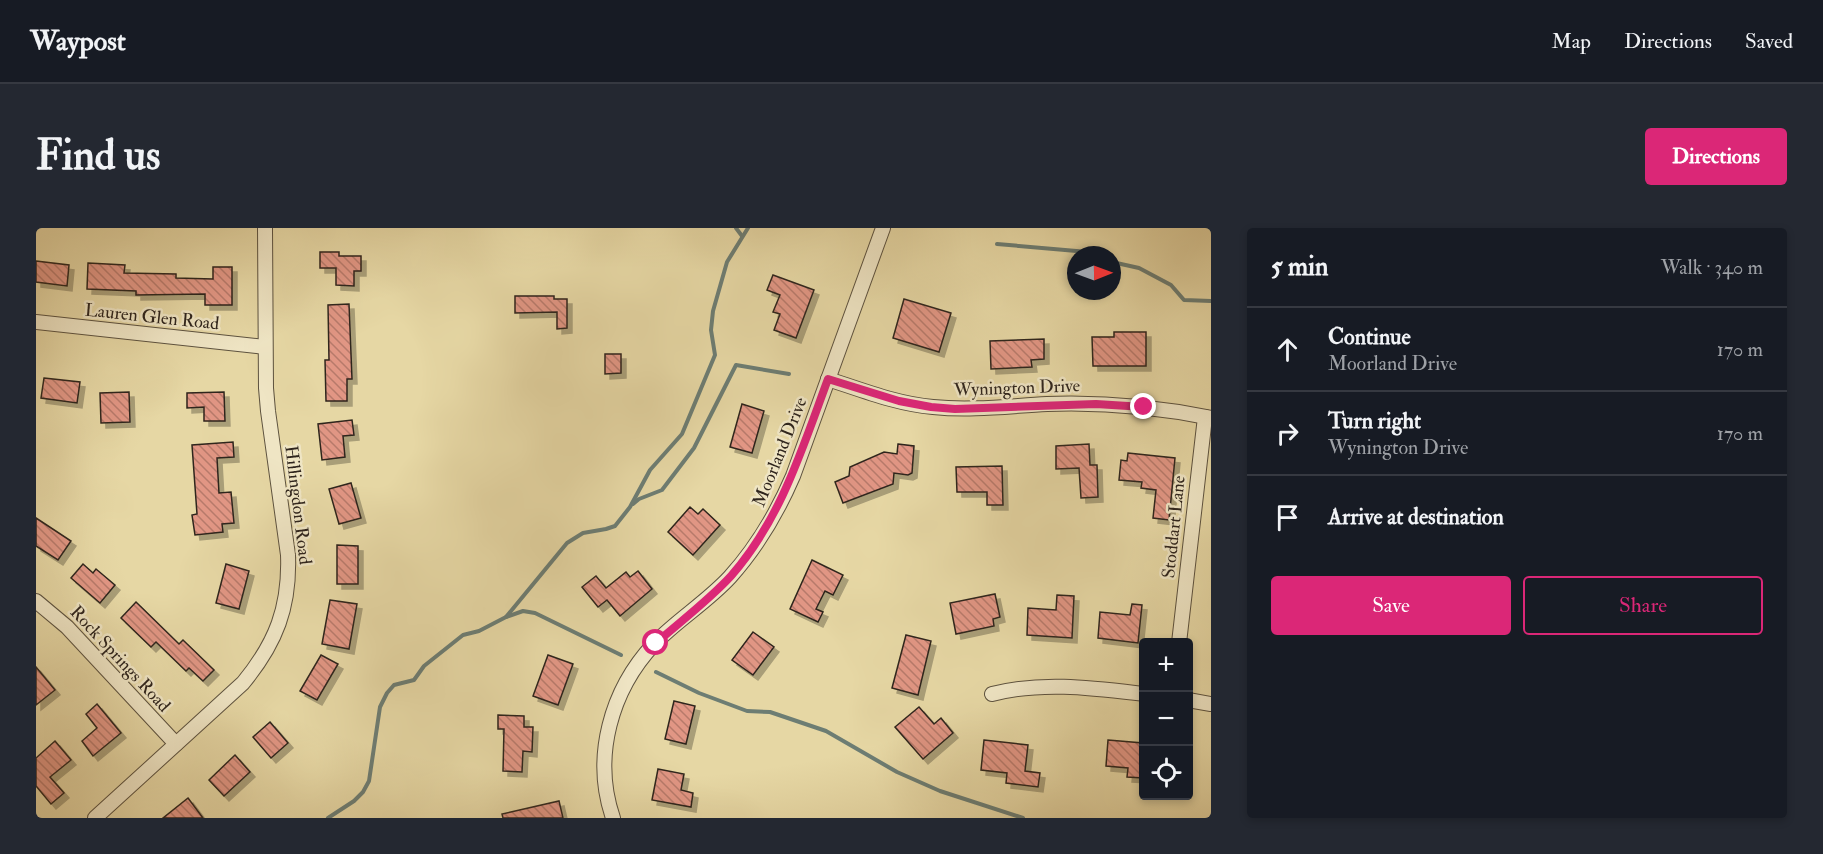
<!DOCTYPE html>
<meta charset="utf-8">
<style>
body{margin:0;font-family:"IM FELL Double Pica",serif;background:#242831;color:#f1f3f6}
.controls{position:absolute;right:18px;bottom:18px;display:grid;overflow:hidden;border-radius:6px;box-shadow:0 3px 9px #0003}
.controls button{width:54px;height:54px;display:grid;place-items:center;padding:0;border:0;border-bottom:2px solid #363941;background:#171b24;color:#f1f3f6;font:30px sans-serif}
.compass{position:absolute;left:1031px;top:18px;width:54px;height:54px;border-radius:50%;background:#171b24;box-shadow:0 3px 9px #0003;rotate:89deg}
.stop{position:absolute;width:18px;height:18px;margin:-14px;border:4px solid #db2777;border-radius:50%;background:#fff}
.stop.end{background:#db2777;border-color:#fff;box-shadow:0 2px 6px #0008}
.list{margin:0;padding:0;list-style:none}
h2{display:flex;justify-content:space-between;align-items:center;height:78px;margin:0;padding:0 24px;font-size:26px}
h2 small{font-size:20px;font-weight:400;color:#9ea1a6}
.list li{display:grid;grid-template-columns:39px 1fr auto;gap:18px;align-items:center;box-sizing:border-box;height:84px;padding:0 24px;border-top:2px solid #363941}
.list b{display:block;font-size:22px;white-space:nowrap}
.list p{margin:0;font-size:20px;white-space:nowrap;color:#9ea1a6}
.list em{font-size:20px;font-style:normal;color:#9ea1a6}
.actions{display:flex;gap:12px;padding:18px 24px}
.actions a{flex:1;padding:14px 0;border:2px solid #db2777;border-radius:6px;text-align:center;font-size:21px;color:#db2777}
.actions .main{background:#db2777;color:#fff}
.icon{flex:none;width:33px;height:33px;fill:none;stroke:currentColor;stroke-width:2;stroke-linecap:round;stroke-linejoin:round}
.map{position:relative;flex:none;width:1175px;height:590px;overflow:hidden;border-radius:6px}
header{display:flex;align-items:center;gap:36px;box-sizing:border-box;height:84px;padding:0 30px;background:#171b24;border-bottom:2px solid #363941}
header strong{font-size:28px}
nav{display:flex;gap:33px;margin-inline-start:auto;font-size:21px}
.intro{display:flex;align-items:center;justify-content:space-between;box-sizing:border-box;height:144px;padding:0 36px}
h1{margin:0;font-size:42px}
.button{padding:15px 27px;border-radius:6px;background:#db2777;color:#fff;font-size:21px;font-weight:700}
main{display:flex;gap:36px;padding:0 36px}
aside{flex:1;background:#171b24;border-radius:6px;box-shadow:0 3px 9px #0003}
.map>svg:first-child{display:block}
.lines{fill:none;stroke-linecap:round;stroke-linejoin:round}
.stream{stroke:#6d7d73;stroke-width:4}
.building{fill:url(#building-back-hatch);stroke:#2f251d;stroke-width:1.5;filter:url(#shadow)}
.street-casing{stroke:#5d523f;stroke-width:16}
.street{stroke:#efe5c4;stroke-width:14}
.route{stroke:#db2777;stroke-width:8}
.labels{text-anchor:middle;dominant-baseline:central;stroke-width:5;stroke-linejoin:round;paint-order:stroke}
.street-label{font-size:18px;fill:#2f251d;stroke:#efe5c4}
</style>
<header>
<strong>Waypost</strong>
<nav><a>Map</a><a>Directions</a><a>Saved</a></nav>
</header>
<div class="intro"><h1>Find us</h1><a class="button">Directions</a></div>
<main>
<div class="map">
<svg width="1175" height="590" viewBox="0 0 1175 590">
<defs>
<pattern id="building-back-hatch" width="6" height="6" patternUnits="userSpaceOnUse" patternTransform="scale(1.5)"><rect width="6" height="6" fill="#e19684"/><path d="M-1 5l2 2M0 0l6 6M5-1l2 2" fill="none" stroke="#b77a6b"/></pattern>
<filter id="shadow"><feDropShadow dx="5" dy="5" stdDeviation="0" flood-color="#0004"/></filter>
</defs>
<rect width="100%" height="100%" fill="#e6d7a4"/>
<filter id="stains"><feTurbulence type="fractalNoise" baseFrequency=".00333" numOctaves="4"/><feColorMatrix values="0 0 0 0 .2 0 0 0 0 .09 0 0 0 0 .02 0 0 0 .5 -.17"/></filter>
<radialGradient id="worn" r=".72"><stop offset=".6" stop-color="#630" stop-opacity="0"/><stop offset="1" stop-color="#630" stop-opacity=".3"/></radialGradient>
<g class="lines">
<!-- stream -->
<g class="stream">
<polyline points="700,0 706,8"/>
<polyline points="961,16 1052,24 1059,27"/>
<polyline points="1076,34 1103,40 1135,57 1148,72 1175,73"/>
<polyline points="597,276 603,271 626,262 658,220 700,137 753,146"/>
<polyline points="470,389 531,315 547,305 570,301 579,298 594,279 614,242 646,206 679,127 675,102 677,83 691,34 712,0"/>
<polyline points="620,444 663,465 711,483 734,484 790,503 861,544 904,563 987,590"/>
<polyline points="292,590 318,573 327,564 333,553 344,479 351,465 358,457 378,452 388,438 427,407 443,403 470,389 487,383 499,385 585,427"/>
</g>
</g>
<!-- building -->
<g class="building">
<polygon points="284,24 303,24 303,28 325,28 325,43 318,43 318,58 300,57 300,40 284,40"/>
<polygon points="0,33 33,37 31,58 0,54"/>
<polygon points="52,35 89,37 88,45 140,46 140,50 177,51 177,39 196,39 196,77 169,77 169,66 100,67 100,63 51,61"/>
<polygon points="737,47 778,62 760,110 738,102 744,86 737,84 744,67 731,62"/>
<polygon points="479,68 518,68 518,71 531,71 531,100 521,101 521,84 479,85"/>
<polygon points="868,71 915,85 903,124 857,110"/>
<polygon points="313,76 316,151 311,151 311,173 290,173 289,132 293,132 292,77"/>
<polygon points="1078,104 1110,104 1110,138 1057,138 1056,109 1078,109"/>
<polygon points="1008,111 1008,131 995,132 996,139 955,141 954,113"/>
<polygon points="569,126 585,126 585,145 569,146"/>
<polygon points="8,150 44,154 41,175 5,170"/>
<polygon points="93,164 94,194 65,195 64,165"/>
<polygon points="188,164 189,193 168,193 168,179 151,180 151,165"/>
<polygon points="706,176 728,183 716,225 694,219"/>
<polygon points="316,192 318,207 307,208 309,229 286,232 282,196"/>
<polygon points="197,214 198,229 181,230 183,265 195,264 198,295 186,296 187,304 159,307 156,287 161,286 156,217"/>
<polygon points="862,216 878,218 876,245 872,247 858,245 857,256 807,275 799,254 813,248 814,239 848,224 861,226"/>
<polygon points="1053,216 1054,237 1061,237 1062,269 1045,270 1043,240 1020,241 1020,218"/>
<polygon points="1092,225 1139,230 1133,292 1117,290 1120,262 1105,260 1106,254 1083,252 1085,232 1091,233"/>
<polygon points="966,238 967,277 951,277 951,264 921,264 920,239"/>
<polygon points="315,255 325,290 303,296 293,261"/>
<polygon points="654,279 662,286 667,281 684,297 657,327 632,304"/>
<polygon points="0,290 35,313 22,332 0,318"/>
<polygon points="301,317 322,318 322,356 301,356"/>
<polygon points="776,332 807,347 797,367 789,363 780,381 787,384 782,394 754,381"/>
<polygon points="47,336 57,345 60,341 79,357 64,375 35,350"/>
<polygon points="190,336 213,343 203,381 180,375"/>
<polygon points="602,343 616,361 584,388 571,372 562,379 546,359 560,348 570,360 590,344 594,349"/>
<polygon points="959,366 964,389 957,391 958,398 920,406 914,375"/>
<polygon points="1021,367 1038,368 1036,410 991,407 992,380 1020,382"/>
<polygon points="294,372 321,376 313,421 286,416"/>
<polygon points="100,374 143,416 147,412 178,442 167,453 153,440 150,443 120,414 115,419 85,390"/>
<polygon points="1096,376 1106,377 1102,415 1062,410 1064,384 1094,387"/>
<polygon points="717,404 738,419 717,447 696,432"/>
<polygon points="870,407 895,413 882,467 856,460"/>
<polygon points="285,427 302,436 281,472 264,463"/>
<polygon points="512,427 537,436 522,477 497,468"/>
<polygon points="0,439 19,462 0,477"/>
<polygon points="638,473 659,478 650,516 629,511"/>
<polygon points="61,476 85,505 57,528 46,513 61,500 50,486"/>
<polygon points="883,479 898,496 905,490 917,505 887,531 859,499"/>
<polygon points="462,487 488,488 488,499 497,499 496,524 487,523 486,544 467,543 468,501 462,501"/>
<polygon points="234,494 252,515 235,530 217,509"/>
<polygon points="948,512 992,517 989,543 1004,545 1002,559 970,555 971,545 945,542"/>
<polygon points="1072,512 1107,515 1106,532 1107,532 1107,550 1091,549 1092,540 1070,538"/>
<polygon points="19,513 35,532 14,549 28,565 15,576 0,558 0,530"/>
<polygon points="199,527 214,544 188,568 173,552"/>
<polygon points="622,541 648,546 645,562 657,565 655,579 616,572"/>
<polygon points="152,570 167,590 127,590"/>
<polygon points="523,573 527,590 467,590 466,586"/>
</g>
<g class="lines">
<defs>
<g id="street">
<polyline points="0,94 229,119"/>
<path d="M792 151C826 162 861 176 897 179 935 183 973 178 1011 176 1066 174 1121 179 1175 190"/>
<polyline points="0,373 31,399 140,516"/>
<polyline points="1143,415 1169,189"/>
<path d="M956 466C1006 453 1057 460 1108 466"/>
<polyline points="1152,472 1175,476"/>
<path d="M59 590 207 455C240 415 254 379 252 327L232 183 230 160 229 0"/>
<path d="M577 590C556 529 575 462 618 416 641 392 671 374 694 349 721 319 741 285 757 248L847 0"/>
</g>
</defs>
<!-- street casing -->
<use href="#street" class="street-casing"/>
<!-- street -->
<use href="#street" class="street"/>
</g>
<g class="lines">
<!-- route -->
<path class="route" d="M620 415C645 393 673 372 695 348 745 291 766 221 792 151L863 173 895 179 919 181 1060 176 1108 179"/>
</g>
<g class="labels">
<!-- street labels -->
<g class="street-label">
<text transform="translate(116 89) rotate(6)">Lauren Glen Road</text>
<text transform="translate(981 160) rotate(-2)">Wynington Drive</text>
<text transform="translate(744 224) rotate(-68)">Moorland Drive</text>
<text transform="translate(262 277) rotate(83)">Hillingdon Road</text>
<text transform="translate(1138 299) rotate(-84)">Stoddart Lane</text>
<text transform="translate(84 431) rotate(47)">Rock Springs Road</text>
</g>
</g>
<rect width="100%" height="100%" filter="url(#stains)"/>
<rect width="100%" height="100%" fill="url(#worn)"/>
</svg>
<div class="controls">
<button>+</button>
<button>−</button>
<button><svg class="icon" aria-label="locate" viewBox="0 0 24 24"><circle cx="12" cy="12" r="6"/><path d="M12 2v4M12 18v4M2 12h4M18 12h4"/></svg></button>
</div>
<svg class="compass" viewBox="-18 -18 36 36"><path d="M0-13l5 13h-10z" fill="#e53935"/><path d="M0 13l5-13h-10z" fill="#9ea1a6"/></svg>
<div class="stop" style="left:620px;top:415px"></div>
<div class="stop end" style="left:1108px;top:179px"></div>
</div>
<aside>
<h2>5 min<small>Walk · 340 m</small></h2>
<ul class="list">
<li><svg class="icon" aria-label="ahead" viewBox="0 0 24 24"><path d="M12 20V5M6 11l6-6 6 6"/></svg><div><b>Continue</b><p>Moorland Drive</p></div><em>170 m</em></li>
<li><svg class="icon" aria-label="right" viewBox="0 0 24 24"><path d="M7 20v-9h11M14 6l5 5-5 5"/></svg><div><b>Turn right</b><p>Wynington Drive</p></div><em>170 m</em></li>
<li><svg class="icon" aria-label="arrive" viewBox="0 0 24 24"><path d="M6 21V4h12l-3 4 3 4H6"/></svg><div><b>Arrive at destination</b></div></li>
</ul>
<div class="actions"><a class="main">Save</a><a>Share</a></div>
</aside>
</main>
